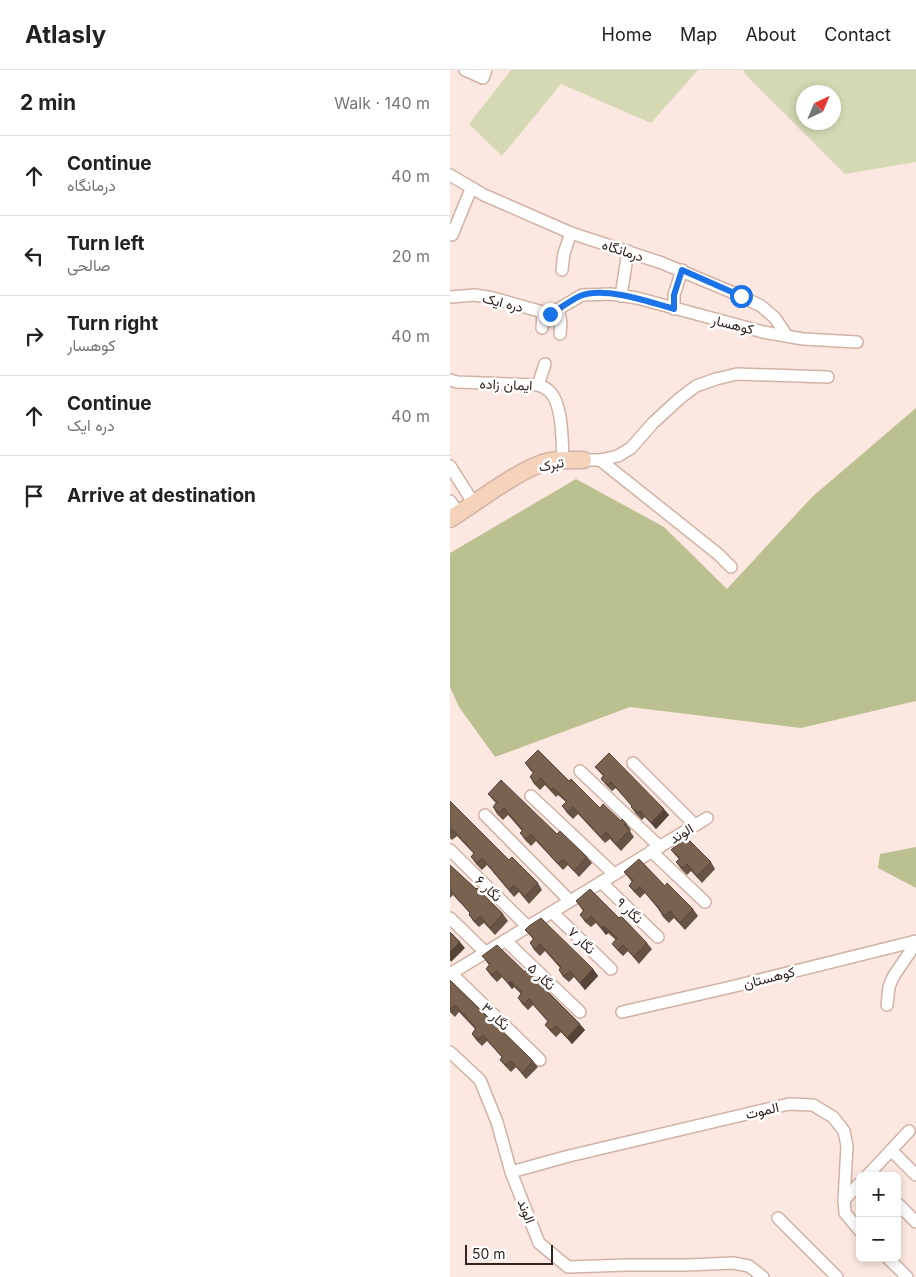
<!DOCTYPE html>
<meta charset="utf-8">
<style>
body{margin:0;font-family:Inter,Vazirmatn,sans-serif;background:#f6f6f6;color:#222}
.controls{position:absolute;right:15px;bottom:15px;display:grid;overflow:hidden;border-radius:8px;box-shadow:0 2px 8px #0003}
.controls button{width:45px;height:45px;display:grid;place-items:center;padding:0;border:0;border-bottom:1px solid #e0e0e0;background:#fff;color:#222;font:25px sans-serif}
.compass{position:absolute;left:346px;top:15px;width:45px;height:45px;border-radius:50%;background:#fff;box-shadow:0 2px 8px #0003;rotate:44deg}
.scale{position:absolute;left:15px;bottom:12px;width:88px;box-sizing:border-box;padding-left:5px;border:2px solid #312520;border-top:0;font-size:14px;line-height:18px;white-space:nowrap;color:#312520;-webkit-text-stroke:4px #fff;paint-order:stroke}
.stop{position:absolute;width:15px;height:15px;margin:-11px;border:4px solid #1a73e8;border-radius:50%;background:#fff}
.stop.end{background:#1a73e8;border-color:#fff;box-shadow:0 1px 5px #0008}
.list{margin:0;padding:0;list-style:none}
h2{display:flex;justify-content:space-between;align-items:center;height:65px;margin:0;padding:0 20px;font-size:21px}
h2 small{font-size:16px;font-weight:400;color:#767676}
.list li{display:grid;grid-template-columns:32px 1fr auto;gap:15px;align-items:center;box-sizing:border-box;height:80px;padding:0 20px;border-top:1px solid #e0e0e0}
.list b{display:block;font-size:19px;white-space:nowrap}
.list p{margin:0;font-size:16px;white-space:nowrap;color:#767676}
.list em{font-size:16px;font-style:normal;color:#767676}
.icon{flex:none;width:28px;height:28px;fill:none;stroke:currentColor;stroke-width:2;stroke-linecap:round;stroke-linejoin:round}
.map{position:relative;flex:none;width:466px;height:1207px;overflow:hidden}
header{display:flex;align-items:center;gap:30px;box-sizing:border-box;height:70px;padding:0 25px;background:#fff;border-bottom:1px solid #e0e0e0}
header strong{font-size:24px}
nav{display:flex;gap:28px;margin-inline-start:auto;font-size:18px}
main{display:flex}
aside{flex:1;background:#fff}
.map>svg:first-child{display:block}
.green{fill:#d4d9b4;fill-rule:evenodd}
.forest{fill:#bbc090}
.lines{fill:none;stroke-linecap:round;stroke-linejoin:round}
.street-casing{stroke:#d1b2a5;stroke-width:14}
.secondary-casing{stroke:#d1b2a5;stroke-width:19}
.street{stroke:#fff;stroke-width:11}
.secondary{stroke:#f5d3ba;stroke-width:16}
.wall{fill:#685445}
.shaded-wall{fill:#554538}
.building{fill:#796250;stroke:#554538}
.route{stroke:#1a73e8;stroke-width:6}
.labels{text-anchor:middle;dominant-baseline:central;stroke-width:5;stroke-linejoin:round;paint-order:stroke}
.street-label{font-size:14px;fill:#312520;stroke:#fff}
</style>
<header>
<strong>Atlasly</strong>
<nav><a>Home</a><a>Map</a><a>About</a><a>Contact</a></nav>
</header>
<main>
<aside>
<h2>2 min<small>Walk · 140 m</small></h2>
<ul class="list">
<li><svg class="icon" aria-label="ahead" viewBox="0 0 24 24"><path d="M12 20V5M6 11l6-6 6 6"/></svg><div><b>Continue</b><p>درمانگاه</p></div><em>40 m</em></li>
<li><svg class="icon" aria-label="left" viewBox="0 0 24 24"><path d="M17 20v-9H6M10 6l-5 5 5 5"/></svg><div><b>Turn left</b><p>صالحی</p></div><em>20 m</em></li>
<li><svg class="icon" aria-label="right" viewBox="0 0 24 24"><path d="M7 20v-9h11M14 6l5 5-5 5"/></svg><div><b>Turn right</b><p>کوهسار</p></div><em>40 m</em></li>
<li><svg class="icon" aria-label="ahead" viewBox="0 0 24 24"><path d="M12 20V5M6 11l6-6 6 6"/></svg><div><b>Continue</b><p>دره ایک</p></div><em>40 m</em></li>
<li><svg class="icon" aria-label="arrive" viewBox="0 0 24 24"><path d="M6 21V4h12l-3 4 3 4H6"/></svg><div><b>Arrive at destination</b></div></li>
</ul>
</aside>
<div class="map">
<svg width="466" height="1207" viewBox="0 0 466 1207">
<rect width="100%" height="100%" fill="#fce8e0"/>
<!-- green -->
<g class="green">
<polygon points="61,0 248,0 201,53 111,14 52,86 19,54"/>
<path d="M293 0H466V92L395 104 295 4ZM353 22H383V52H353Z"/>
</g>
<!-- forest -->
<g class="forest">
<polygon points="466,338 466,631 351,658 180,637 45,687 9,637 0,617 0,483 126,409 214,457 277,519 362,427"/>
<polygon points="466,777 466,818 428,798 430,784"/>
</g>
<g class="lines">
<defs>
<g id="street">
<polyline points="15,0 33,8 36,0"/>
<polyline points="0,105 34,125 121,163 212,193 291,226 311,236 325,248 337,266"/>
<polyline points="2,165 21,119"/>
<polyline points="112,200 114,183 121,163"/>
<polyline points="171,226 178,181"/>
<polyline points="0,227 25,225 43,228 100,244 132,225 161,224 187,228 313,262 353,269 407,272"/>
<polyline points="224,239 224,225 232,200"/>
<polyline points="108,240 111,252 110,264"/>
<polyline points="92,258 93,243"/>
<path d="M0 310 7 312 88 315C91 316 96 318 99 321 113 333 112 372 113 390"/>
<polyline points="88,315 95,294"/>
<polyline points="133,390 150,390 168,386 181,378 203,353 229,329 246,316 266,309 287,304 378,307"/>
<polyline points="150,390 268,484 281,497"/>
<polyline points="0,396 24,434"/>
<polyline points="0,431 9,444"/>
<polyline points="183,693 245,755"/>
<polyline points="130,701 210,777"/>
<polyline points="81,726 164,804"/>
<polyline points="35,745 120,831"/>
<polyline points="0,780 78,857"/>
<polyline points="201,781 255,832"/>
<polyline points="151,812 208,867"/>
<polyline points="102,842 161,899"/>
<polyline points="0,848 35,882"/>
<polyline points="55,870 130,942"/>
<polyline points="1,903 90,990"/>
<polyline points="0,904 257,748"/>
<polyline points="437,935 439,917 443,907 466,873"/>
<polyline points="172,942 281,917 466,871"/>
<polyline points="0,982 30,1010 47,1052 61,1102 89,1173 118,1197 177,1195 237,1195 283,1193 299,1196 313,1207"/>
<polyline points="441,1080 466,1105"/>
<polyline points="61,1102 119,1086 339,1034 363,1035 383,1047 394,1061 397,1076 394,1130 395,1143 410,1161"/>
<polyline points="417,1106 459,1061"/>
<polyline points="394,1130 410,1113"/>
<polyline points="447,1133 466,1152"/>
<polyline points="328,1148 387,1207"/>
<polyline points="438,1188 457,1207"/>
</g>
<path id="secondary" d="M0 449C29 431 58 407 90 394 103 389 119 390 133 390"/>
</defs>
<!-- street casing -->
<use href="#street" class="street-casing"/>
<!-- secondary casing -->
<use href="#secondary" class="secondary-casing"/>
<!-- street -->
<use href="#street" class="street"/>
<!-- secondary -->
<use href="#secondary" class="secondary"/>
</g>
<!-- wall -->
<g class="wall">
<polygon points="75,693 119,711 150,738 171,751 176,753 181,760 180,761 184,767 171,781 160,769 155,773 128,744 123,749 117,743 112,736 116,732 108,725 106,727 95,715 90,720 84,714 80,707 83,703 80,700"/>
<polygon points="145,697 219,745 206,759 195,747 192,750 186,744 181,737 182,736 166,718 162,721 156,715 151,709 153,706"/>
<polygon points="38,724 107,764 137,787 142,793 129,807 118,795 113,800 86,771 81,776 75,770 70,763 72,761 58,745 53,750 47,744 43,737 46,733 43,730"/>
<polygon points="0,731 59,790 88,813 92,820 79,834 69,822 64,827 37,795 32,800 26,794 21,787 24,784 7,766 2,770 0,768"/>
<polygon points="221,780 261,792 265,799 252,813 241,801 237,805 231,799 226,792 229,789 226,786"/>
<polygon points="0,795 53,844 58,851 45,865 34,853 29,857 23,851 19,845 20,843 3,825 0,828"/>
<polygon points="174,802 215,816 243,839 248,846 235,860 224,848 219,853 213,847 209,840 195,823 190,828 184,822 179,816 182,812"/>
<polygon points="126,831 169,848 197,873 202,879 189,894 178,881 173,886 167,880 162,874 166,870 158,863 156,865 146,853 141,857 135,852 130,845 133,841"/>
<polygon points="75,860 143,899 148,906 135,920 124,907 119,912 113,907 109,900 110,898 95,881 90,886 84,880 80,873 83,869"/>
<polygon points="32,886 75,902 135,960 122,974 111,962 106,967 100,961 95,955 98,952 83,935 78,940 72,934 68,928 71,924 64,917 62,919 52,907 47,912 41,906 36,899 39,895"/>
<polygon points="0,910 83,991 88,997 76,1009 66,997 61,1002 55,996 50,990 52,987 37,971 32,976 26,970 22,964 25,959 9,942 5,947 0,942"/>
</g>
<!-- shaded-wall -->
<g class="shaded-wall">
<polygon points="214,739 219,745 206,759 201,753"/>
<polygon points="154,856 158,863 156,865 152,858"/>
<polygon points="10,872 15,878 1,892 0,890 0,882"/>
<polygon points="143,899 148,906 135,920 130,913"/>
<polygon points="60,911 64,917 62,919 58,913"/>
<polygon points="130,954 135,960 122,974 117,968"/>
</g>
<!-- building -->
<g class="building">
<polygon points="88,680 119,711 121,709 150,738 153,734 171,751 172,749 176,753 174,755 180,760 166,774 156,762 151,767 123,737 118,742 112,736 117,731 103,718 101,720 91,708 86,713 80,707 84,702 75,693"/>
<polygon points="159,683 214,739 201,753 190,741 188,743 181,737 182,736 161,712 158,715 151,709 154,705 145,697"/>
<polygon points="51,710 107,764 110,761 137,787 124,801 113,789 108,794 81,764 76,769 70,763 73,760 54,738 49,743 43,737 47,732 38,724"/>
<polygon points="0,731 59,790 62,787 88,813 75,827 64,815 59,820 32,788 27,793 21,787 24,783 2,759 0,761"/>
<polygon points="235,766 261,792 247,806 237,794 233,798 226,792 230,788 221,780"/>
<polygon points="189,789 215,816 217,813 243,839 230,853 220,841 215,846 209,840 210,839 190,817 185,821 179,816 183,810 174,802"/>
<polygon points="0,795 26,819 27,818 53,844 40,858 30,846 25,851 19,845 20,843 0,820"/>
<polygon points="140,819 169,848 171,846 197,873 184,887 173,875 168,880 162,874 167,868 154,856 152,858 141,846 136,851 130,845 134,840 126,831"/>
<polygon points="91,848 143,899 130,913 120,901 114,906 109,900 111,897 90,874 86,879 80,873 84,868 75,860 79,856"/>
<polygon points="0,862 10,872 0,882"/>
<polygon points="47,875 75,902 76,900 130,954 117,968 106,956 101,960 95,955 98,951 79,929 74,934 68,928 72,922 60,911 58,913 47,901 42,905 36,899 40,894 32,886"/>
<polygon points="0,910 83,991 72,1003 61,991 56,995 50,990 52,987 33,965 28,969 22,964 26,958 5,935 0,940"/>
</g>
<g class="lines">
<!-- route -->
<path class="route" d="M100 244C110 239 119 231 130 226 154 216 200 232 224 239V225L232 200 291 226"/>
</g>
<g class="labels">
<!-- street labels -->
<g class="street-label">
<text transform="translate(173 180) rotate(18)">درمانگاه</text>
<text transform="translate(53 232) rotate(14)">دره ایک</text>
<text transform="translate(283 254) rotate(14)">کوهسار</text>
<text transform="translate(56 314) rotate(2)">ایمان زاده</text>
<text transform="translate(101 394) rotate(-12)">تبرک</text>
<text transform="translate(231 763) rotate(-31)">الوند</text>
<text transform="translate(39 818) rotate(44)">نگار ۶</text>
<text transform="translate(180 840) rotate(44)">نگار ۹</text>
<text transform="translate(132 870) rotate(44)">نگار ۷</text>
<text transform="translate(92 906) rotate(44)">نگار ۵</text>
<text transform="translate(319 907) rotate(-14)">کوهستان</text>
<text transform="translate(46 946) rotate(44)">نگار ۳</text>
<text transform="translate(312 1040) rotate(-13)">الموت</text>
<text transform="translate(77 1141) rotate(68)">الوند</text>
</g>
</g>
</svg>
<div class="controls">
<button>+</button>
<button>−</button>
</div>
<svg class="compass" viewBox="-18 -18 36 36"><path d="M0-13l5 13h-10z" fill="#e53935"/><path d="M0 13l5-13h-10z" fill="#767676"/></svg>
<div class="scale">50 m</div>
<div class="stop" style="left:291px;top:226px"></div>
<div class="stop end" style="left:100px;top:244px"></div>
</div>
</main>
